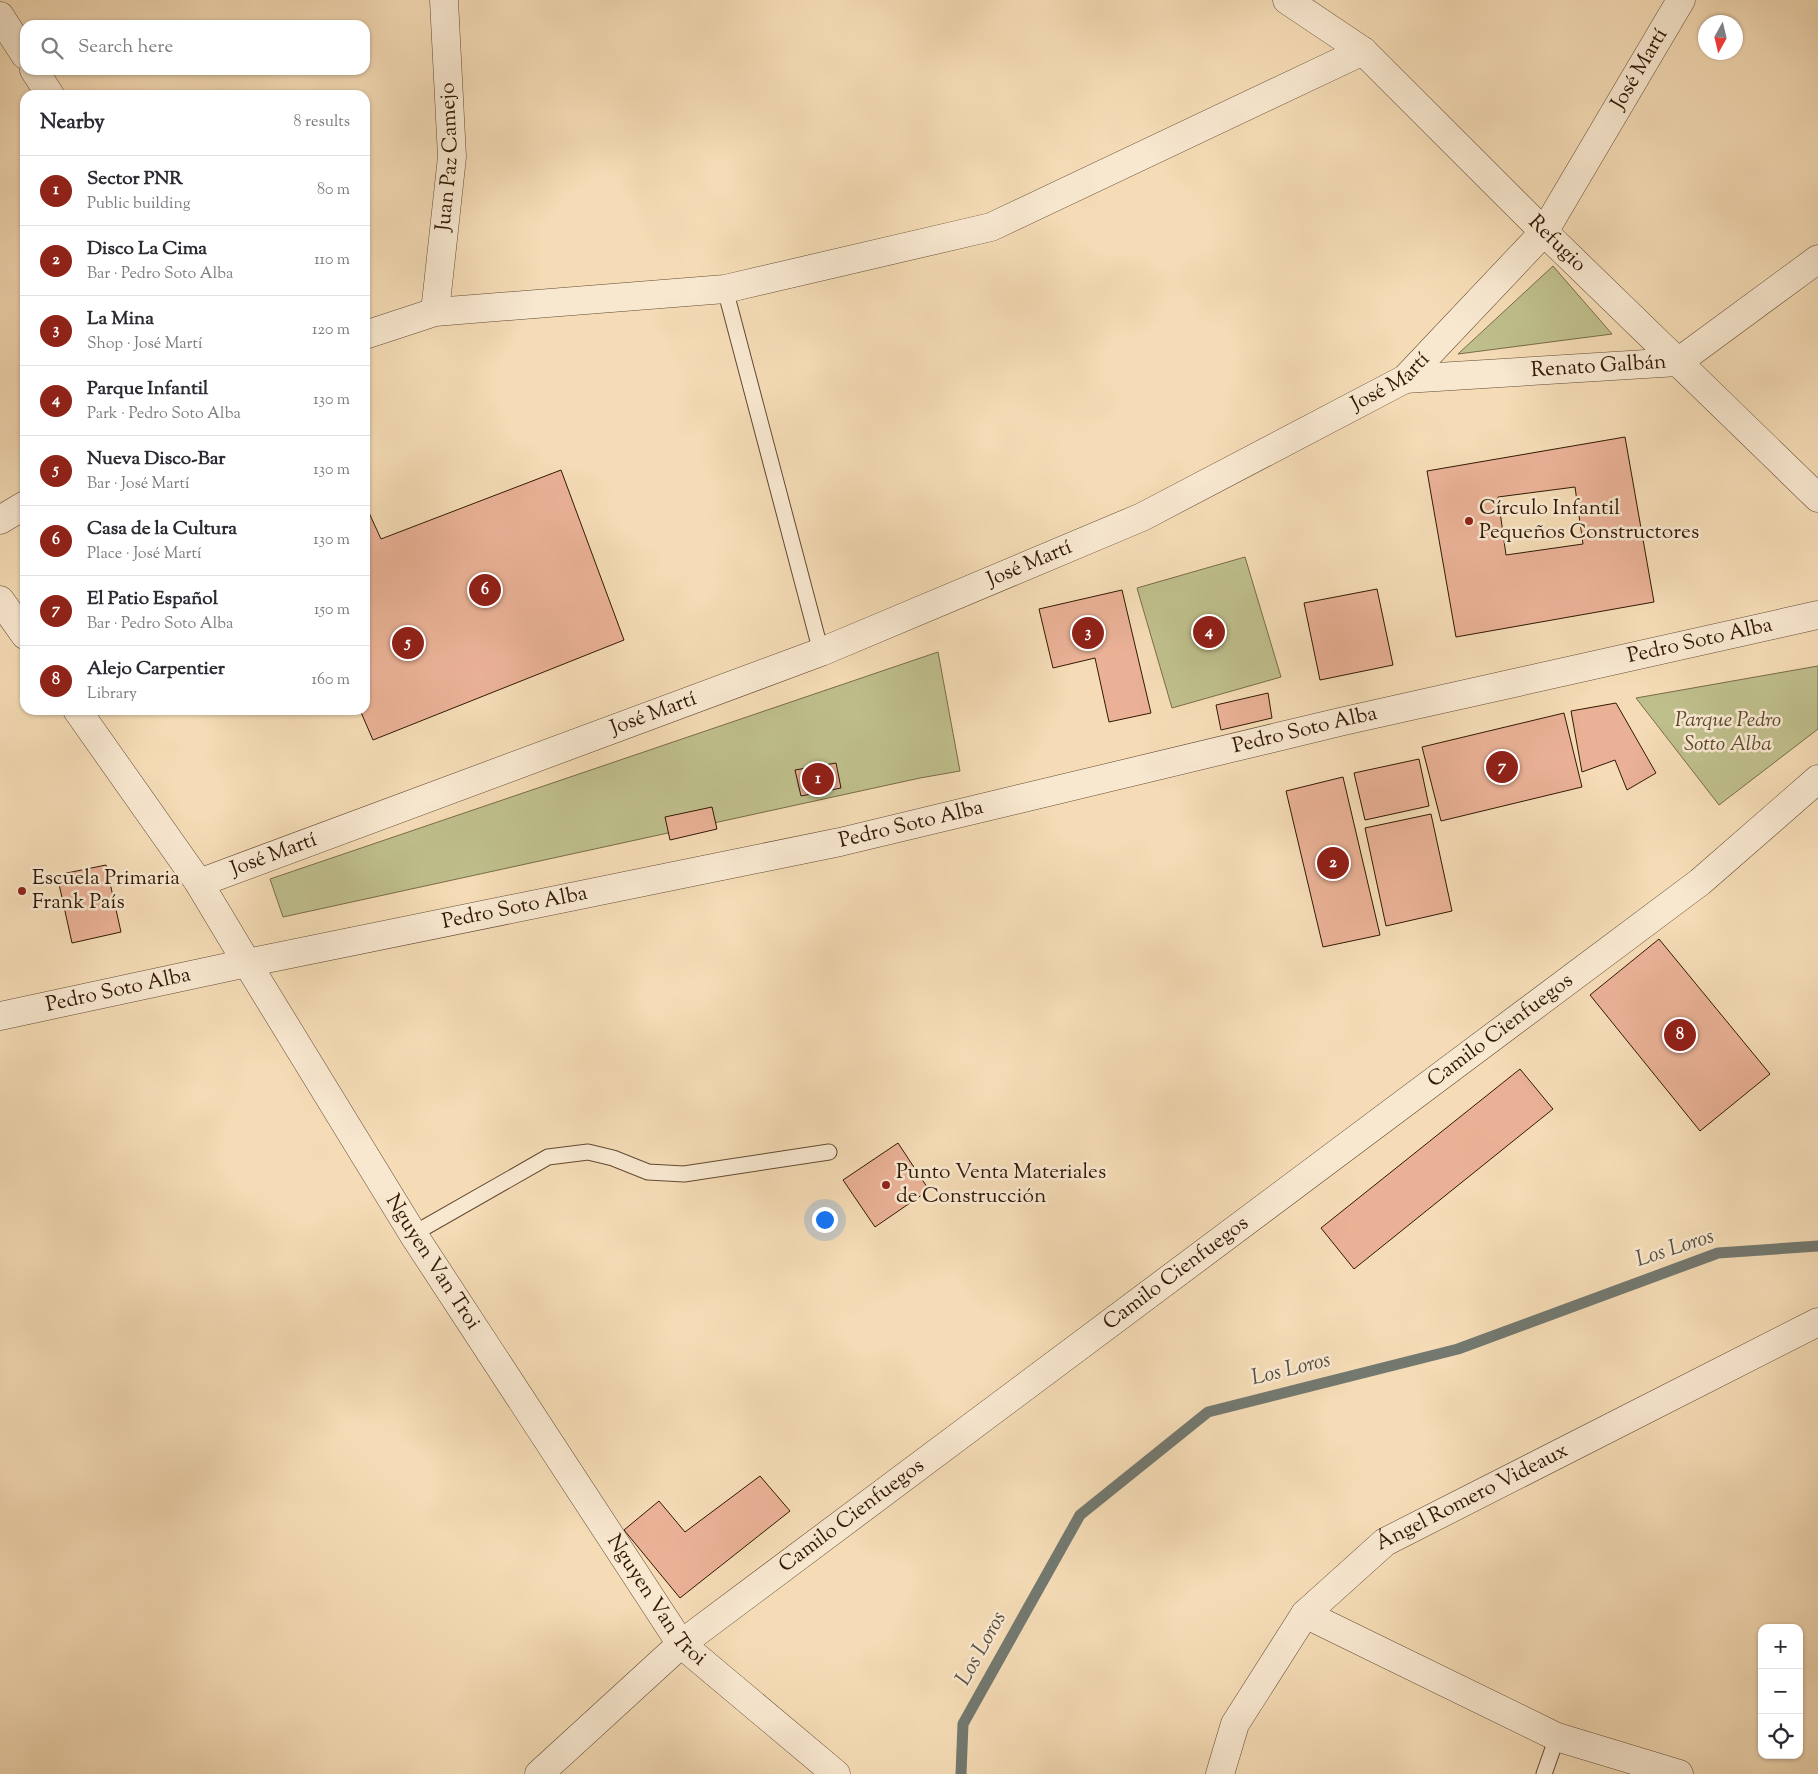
<!DOCTYPE html>
<meta charset="utf-8">
<style>
body{margin:0;font-family:"Sorts Mill Goudy",serif;background:#f7f7f7;color:#2b2b33}
.controls{position:absolute;right:15px;bottom:15px;display:grid;overflow:hidden;border-radius:10px;box-shadow:0 1px 4px #0004}
.controls button{width:45px;height:45px;display:grid;place-items:center;padding:0;border:0;border-bottom:1px solid #e1e1e2;background:#fff;color:#2b2b33;font:25px sans-serif}
.compass{position:absolute;left:1698px;top:15px;width:45px;height:45px;border-radius:50%;background:#fff;box-shadow:0 1px 4px #0004;rotate:188deg}
.you{position:absolute;left:824px;top:1219px;width:18px;height:18px;margin:-12px;border:4px solid #fff;border-radius:50%;background:#1a73e8;box-shadow:0 0 0 8px #1a73e833}
.badge{display:grid;place-items:center;width:32px;height:32px;border-radius:50%;background:#8f2418;color:#fff;font-size:16px;font-weight:700}
.pin{position:absolute;translate:-50% -50%;border:2px solid #fff;box-shadow:0 1px 5px #0006}
.list{margin:0;padding:0;list-style:none}
h2{display:flex;justify-content:space-between;align-items:center;height:65px;margin:0;padding:0 20px;font-size:21px}
h2 small{font-size:16px;font-weight:400;color:#7c7c81}
.list li{display:grid;grid-template-columns:32px 1fr auto;gap:15px;align-items:center;box-sizing:border-box;height:70px;padding:0 20px;border-top:1px solid #e1e1e2}
.list b{display:block;font-size:19px;white-space:nowrap}
.list p{margin:0;font-size:16px;white-space:nowrap;color:#7c7c81}
.list em{font-size:16px;font-style:normal;color:#7c7c81}
.icon{flex:none;width:28px;height:28px;fill:none;stroke:currentColor;stroke-width:2;stroke-linecap:round;stroke-linejoin:round}
.map{position:relative;flex:none;width:1818px;height:1774px;overflow:hidden}
.search{position:absolute;background:#fff;box-shadow:0 1px 4px #0004;left:20px;top:20px;width:350px;height:55px;display:flex;align-items:center;gap:12px;box-sizing:border-box;padding:0 18px;border-radius:15px;color:#7c7c81;font-size:19px}
.panel{position:absolute;background:#fff;box-shadow:0 1px 4px #0004;left:20px;top:90px;width:350px;height:625px;border-radius:15px}
.map>svg:first-child{display:block}
.green{fill:#bfbf8c;stroke:#786c48}
.lines{fill:none;stroke-linecap:round;stroke-linejoin:round}
.stream{stroke:#737970;stroke-width:11}
.building{fill:#eab196;stroke:#311805;fill-rule:evenodd}
.service-casing{stroke:#624931;stroke-width:17}
.minor-casing{stroke:#624931;stroke-width:29}
.tertiary-casing{stroke:#624931;stroke-width:29}
.service{stroke:#f8e8d0;stroke-width:15}
.minor{stroke:#f8e8d0;stroke-width:28}
.tertiary{stroke:#f8e8d0;stroke-width:28}
.poi-dot{fill:#8f2418;stroke:#f8e8d0;stroke-width:2}
.labels{text-anchor:middle;dominant-baseline:central;stroke-width:5;stroke-linejoin:round;paint-order:stroke}
.street-label{font-size:21px;fill:#311805;stroke:#f8e8d0}
.poi-label{font-size:21px;fill:#311805;stroke:#f8e8d0;text-anchor:start}
.park-label{font-size:21px;font-style:italic;fill:#5c4a2e;stroke:#f8e8d0}
.water-label{font-size:22px;font-style:italic;fill:#585043;stroke:#f8e8d0}
</style>
<div class="map">
<svg width="1818" height="1774" viewBox="0 0 1818 1774">
<rect width="100%" height="100%" fill="#f5dcb6"/>
<filter id="stains"><feTurbulence type="fractalNoise" baseFrequency=".004" numOctaves="4"/><feColorMatrix values="0 0 0 0 .2 0 0 0 0 .09 0 0 0 0 .02 0 0 0 .5 -.17"/></filter>
<radialGradient id="worn" r=".72"><stop offset=".6" stop-color="#630" stop-opacity="0"/><stop offset="1" stop-color="#630" stop-opacity=".3"/></radialGradient>
<!-- green -->
<g class="green">
<polygon points="1553,266 1612,334 1458,354"/>
<polygon points="1245,557 1281,677 1172,708 1137,588"/>
<polygon points="938,652 960,771 920,778 283,917 270,879"/>
<polygon points="1818,666 1818,729 1719,805 1636,698"/>
</g>
<g class="lines">
<!-- stream -->
<polyline class="stream" points="961,1774 963,1724 1080,1515 1208,1412 1458,1349 1718,1253 1818,1246"/>
</g>
<!-- building -->
<g class="building">
<path d="M1625 437 1654 602 1456 637 1427 471ZM1575 487 1583 544 1506 555 1498 497Z"/>
<polygon points="561,470 624,640 373,740 360,710 365,710 365,504 381,539"/>
<polygon points="1377,589 1393,665 1320,680 1304,603"/>
<polygon points="1122,590 1151,713 1109,722 1095,658 1053,668 1039,609"/>
<polygon points="1268,693 1272,718 1221,730 1216,705"/>
<polygon points="1616,703 1656,773 1627,790 1615,760 1582,772 1571,711"/>
<polygon points="1564,713 1582,787 1441,821 1422,747"/>
<polygon points="1419,759 1429,806 1365,820 1354,773"/>
<polygon points="836,763 841,788 801,796 795,770"/>
<polygon points="1343,777 1380,935 1323,947 1286,791"/>
<polygon points="712,807 717,829 670,840 665,817"/>
<polygon points="1431,814 1452,911 1386,926 1365,828"/>
<polygon points="106,865 121,932 72,943 57,875"/>
<polygon points="1659,939 1770,1074 1700,1131 1590,995"/>
<polygon points="1520,1069 1553,1109 1354,1269 1321,1228"/>
<polygon points="898,1143 929,1190 875,1227 843,1180"/>
<polygon points="760,1476 790,1511 680,1598 624,1530 659,1501 685,1532"/>
</g>
<g class="lines">
<defs>
<g id="service">
<polyline points="725,289 821,652"/>
<polyline points="413,1234 548,1157 588,1152 613,1158 648,1172 684,1174 829,1152"/>
<polyline points="1544,1774 1557,1737"/>
</g>
<g id="minor">
<path id="s1" d="M1287 0 1363 51 1544 232 1818 498"/>
<polyline points="0,16 25,55"/>
<polyline points="34,70 50,95"/>
<path id="s2" d="M435 312 452 157 444 0"/>
<polyline points="365,335 435,312 725,289 991,227 1363,51"/>
<path id="s3" d="M1405 379 1678 362 1818 259"/>
<polyline points="0,520 25,505"/>
<path id="s4" d="M247 963 413 1234 681 1644 836 1774"/>
<polyline points="1305,1614 1557,1737 1679,1774"/>
<path id="s5" d="M539 1774 681 1644 1700 882 1818 779"/>
<path id="s6" d="M1220 1774 1235 1724 1305 1614 1385 1542 1818 1322"/>
</g>
<g id="tertiary">
<polyline points="0,600 25,635"/>
<polyline points="77,710 199,883 247,963"/>
<path id="s7" d="M199 883 821 652 1142 517 1405 379 1544 232 1681 0"/>
<path id="s8" d="M0 1016 247 963 840 842 1344 721 1818 615"/>
</g>
</defs>
<!-- service casing -->
<use href="#service" class="service-casing"/>
<!-- minor casing -->
<use href="#minor" class="minor-casing"/>
<!-- tertiary casing -->
<use href="#tertiary" class="tertiary-casing"/>
<!-- service -->
<use href="#service" class="service"/>
<!-- minor -->
<use href="#minor" class="minor"/>
<!-- tertiary -->
<use href="#tertiary" class="tertiary"/>
</g>
<!-- markers -->
<g class="poi-dot">
<circle cx="1469" cy="521" r="5"/>
<circle cx="22" cy="891" r="5"/>
<circle cx="886" cy="1185" r="5"/>
</g>
<g class="labels">
<!-- street labels -->
<g class="street-label">
<text stroke="none"><textPath href="#s7" startOffset="1700">José Martí</textPath></text>
<text stroke="none"><textPath href="#s2" startOffset="156">Juan Paz Camejo</textPath></text>
<text stroke="none"><textPath href="#s1" startOffset="365">Refugio</textPath></text>
<text stroke="none"><textPath href="#s3" startOffset="194">Renato Galbán</textPath></text>
<text stroke="none"><textPath href="#s7" startOffset="1295">José Martí</textPath></text>
<text stroke="none"><textPath href="#s7" startOffset="890">José Martí</textPath></text>
<text stroke="none"><textPath href="#s8" startOffset="1741">Pedro Soto Alba</textPath></text>
<text stroke="none"><textPath href="#s7" startOffset="485">José Martí</textPath></text>
<text stroke="none"><textPath href="#s8" startOffset="1336">Pedro Soto Alba</textPath></text>
<text stroke="none"><textPath href="#s8" startOffset="931">Pedro Soto Alba</textPath></text>
<text stroke="none"><textPath href="#s7" startOffset="80">José Martí</textPath></text>
<text stroke="none"><textPath href="#s8" startOffset="526">Pedro Soto Alba</textPath></text>
<text stroke="none"><textPath href="#s8" startOffset="121">Pedro Soto Alba</textPath></text>
<text stroke="none"><textPath href="#s5" startOffset="1216">Camilo Cienfuegos</textPath></text>
<text stroke="none"><textPath href="#s4" startOffset="352">Nguyen Van Troi</textPath></text>
<text stroke="none"><textPath href="#s5" startOffset="811">Camilo Cienfuegos</textPath></text>
<text stroke="none"><textPath href="#s6" startOffset="388">Ángel Romero Videaux</textPath></text>
<text stroke="none"><textPath href="#s5" startOffset="406">Camilo Cienfuegos</textPath></text>
<text stroke="none"><textPath href="#s4" startOffset="758">Nguyen Van Troi</textPath></text>
</g>
<!-- poi labels -->
<g class="poi-label">
<text x="1479" y="509">Círculo Infantil<tspan x="1479" dy="24">Pequeños Constructores</tspan></text>
<text x="32" y="879">Escuela Primaria<tspan x="32" dy="24">Frank País</tspan></text>
<text x="896" y="1173">Punto Venta Materiales<tspan x="896" dy="24">de Construcción</tspan></text>
</g>
<!-- park labels -->
<g class="park-label">
<text x="1728" y="721">Parque Pedro<tspan x="1728" dy="24">Sotto Alba</tspan></text>
</g>
<!-- water labels -->
<g class="water-label">
<text transform="translate(1675 1249) rotate(-18)">Los Loros</text>
<text transform="translate(1291 1370) rotate(-14)">Los Loros</text>
<text transform="translate(982 1649) rotate(-61)">Los Loros</text>
</g>
</g>
<rect width="100%" height="100%" filter="url(#stains)"/>
<rect width="100%" height="100%" fill="url(#worn)"/>
</svg>
<div class="controls">
<button>+</button>
<button>−</button>
<button><svg class="icon" aria-label="locate" viewBox="0 0 24 24"><circle cx="12" cy="12" r="6"/><path d="M12 2v4M12 18v4M2 12h4M18 12h4"/></svg></button>
</div>
<svg class="compass" viewBox="-18 -18 36 36"><path d="M0-13l5 13h-10z" fill="#e53935"/><path d="M0 13l5-13h-10z" fill="#7c7c81"/></svg>
<div class="you"></div>
<div class="pin badge" style="left:818px;top:779px">1</div>
<div class="pin badge" style="left:1333px;top:863px">2</div>
<div class="pin badge" style="left:1088px;top:633px">3</div>
<div class="pin badge" style="left:1209px;top:632px">4</div>
<div class="pin badge" style="left:408px;top:643px">5</div>
<div class="pin badge" style="left:485px;top:590px">6</div>
<div class="pin badge" style="left:1502px;top:767px">7</div>
<div class="pin badge" style="left:1680px;top:1035px">8</div>
<div class="search"><svg class="icon" aria-label="search" viewBox="0 0 24 24"><circle cx="10" cy="10" r="6"/><path d="M15 15l6 6"/></svg>Search here</div>
<section class="panel">
<h2>Nearby<small>8 results</small></h2>
<ul class="list">
<li><span class="badge">1</span><div><b>Sector PNR</b><p>Public building</p></div><em>80 m</em></li>
<li><span class="badge">2</span><div><b>Disco La Cima</b><p>Bar · Pedro Soto Alba</p></div><em>110 m</em></li>
<li><span class="badge">3</span><div><b>La Mina</b><p>Shop · José Martí</p></div><em>120 m</em></li>
<li><span class="badge">4</span><div><b>Parque Infantil</b><p>Park · Pedro Soto Alba</p></div><em>130 m</em></li>
<li><span class="badge">5</span><div><b>Nueva Disco-Bar</b><p>Bar · José Martí</p></div><em>130 m</em></li>
<li><span class="badge">6</span><div><b>Casa de la Cultura</b><p>Place · José Martí</p></div><em>130 m</em></li>
<li><span class="badge">7</span><div><b>El Patio Español</b><p>Bar · Pedro Soto Alba</p></div><em>150 m</em></li>
<li><span class="badge">8</span><div><b>Alejo Carpentier</b><p>Library</p></div><em>160 m</em></li>
</ul>
</section>
</div>
